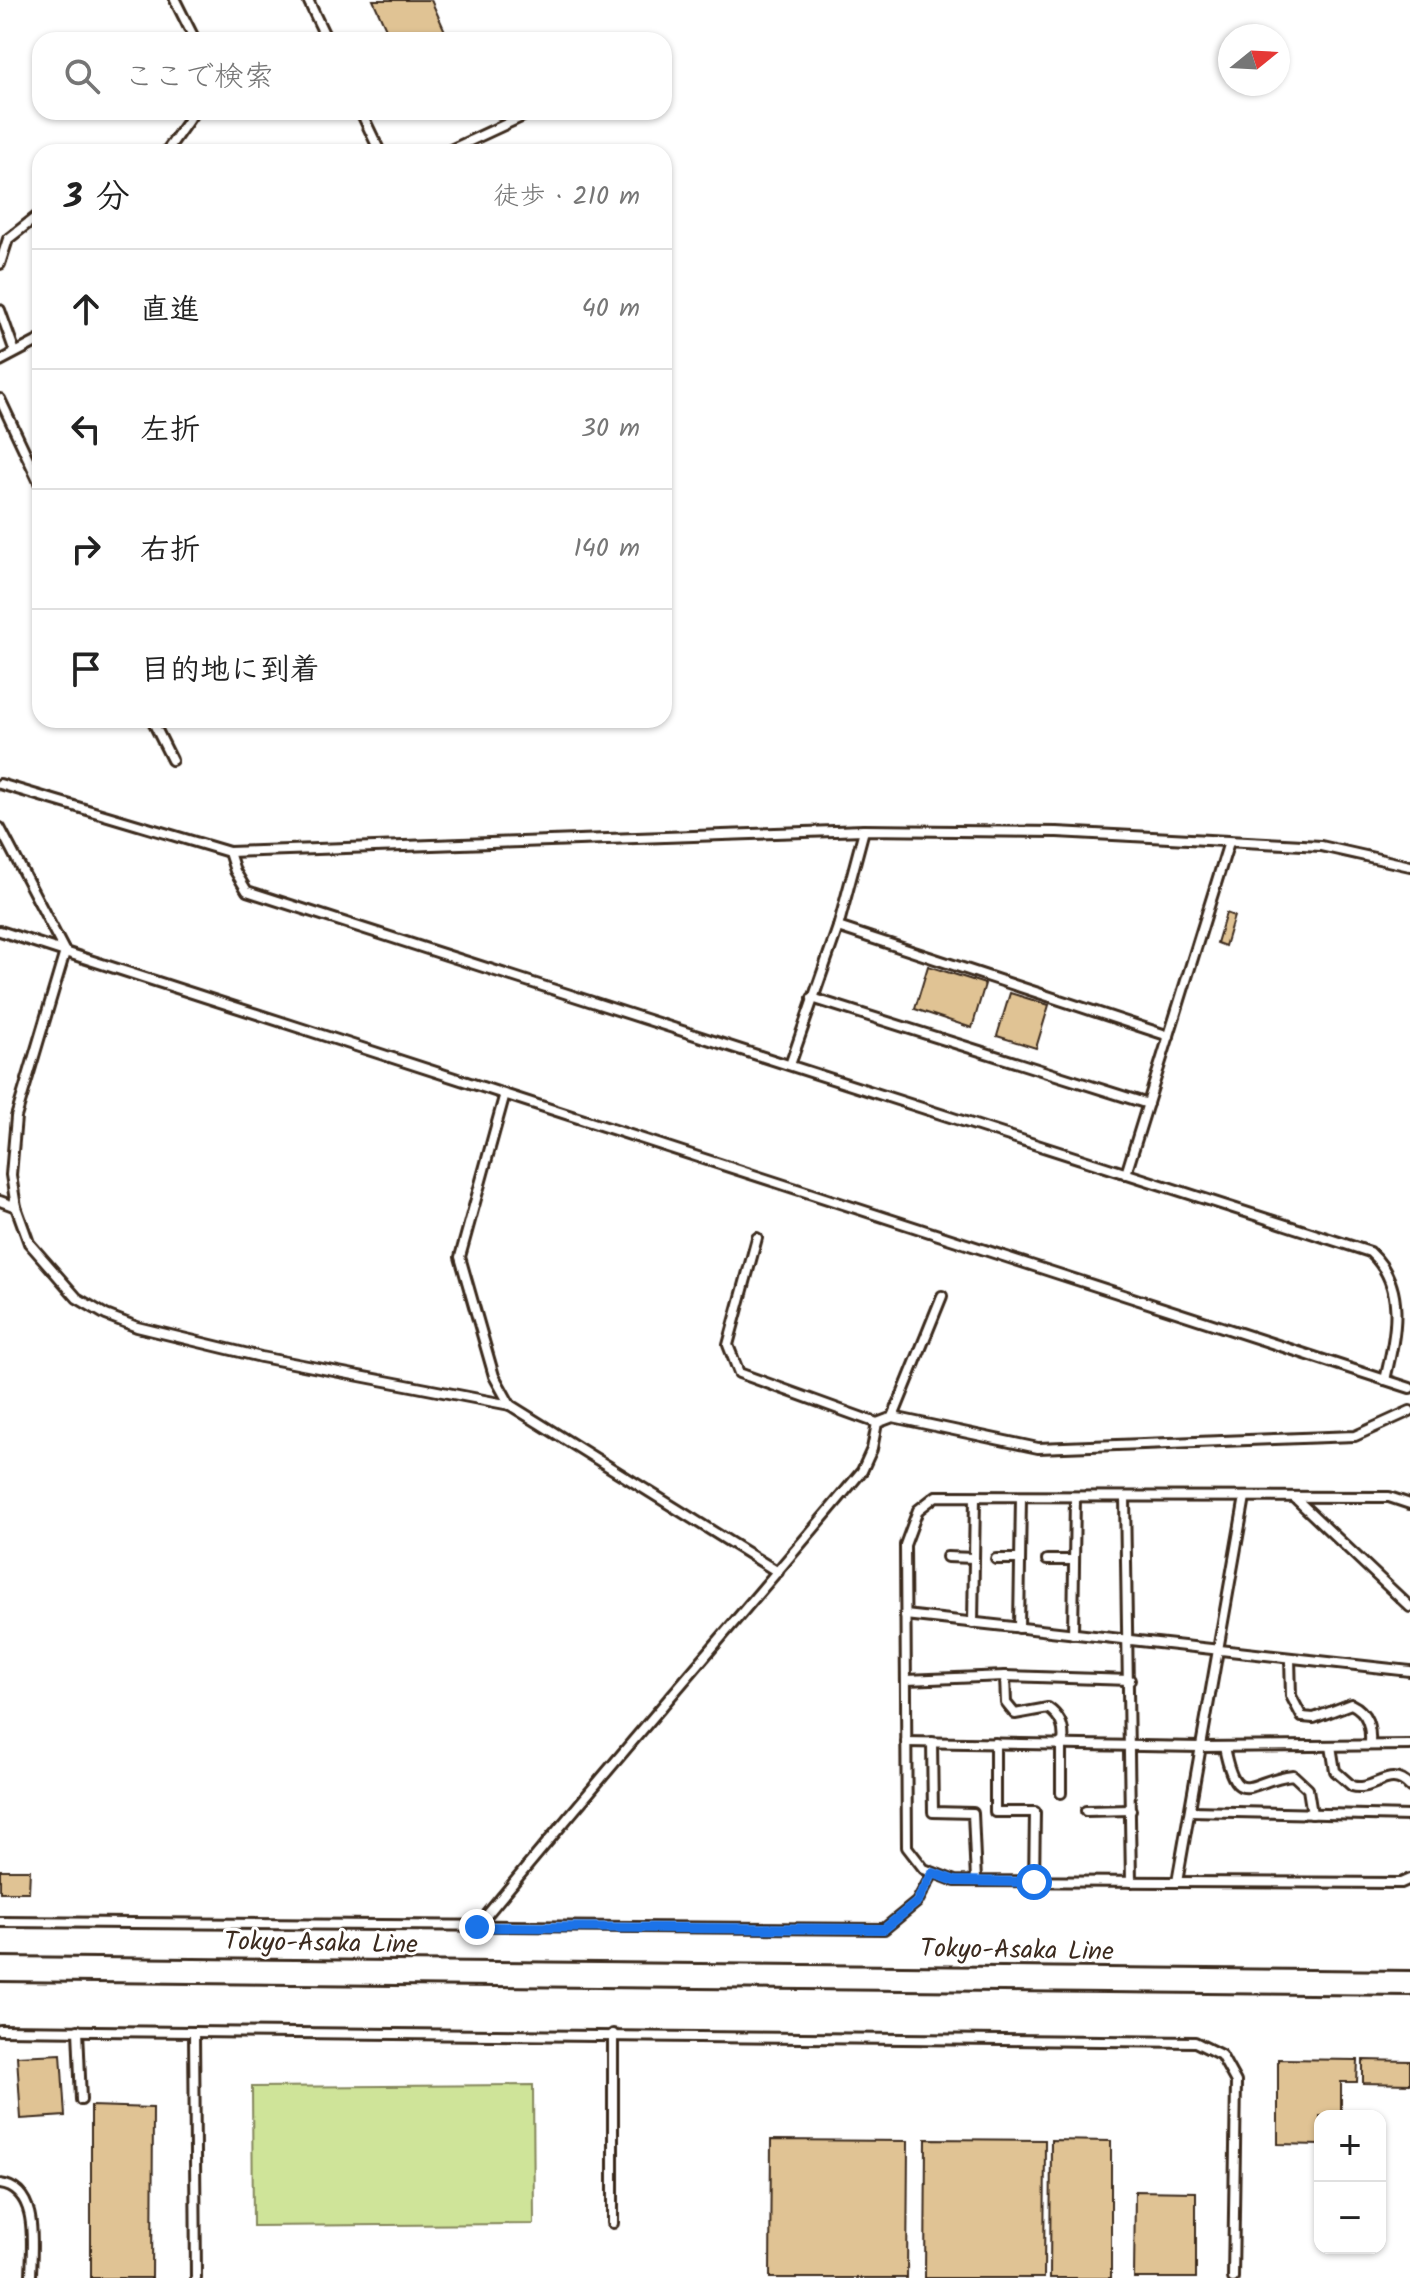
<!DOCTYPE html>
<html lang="ja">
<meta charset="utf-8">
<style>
body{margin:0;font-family:Kalam,"Klee One",sans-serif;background:#f6f6f6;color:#222}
.controls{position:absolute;right:24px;bottom:24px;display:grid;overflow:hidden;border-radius:16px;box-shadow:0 2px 6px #0004}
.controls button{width:72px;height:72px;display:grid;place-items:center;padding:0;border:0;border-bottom:2px solid #e0e0e0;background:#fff;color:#222;font:40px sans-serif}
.compass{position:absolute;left:1218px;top:24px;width:72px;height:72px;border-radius:50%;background:#fff;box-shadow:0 2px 6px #0004;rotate:72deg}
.stop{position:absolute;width:24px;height:24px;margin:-18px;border:6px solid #1a73e8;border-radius:50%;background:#fff}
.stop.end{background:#1a73e8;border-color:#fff;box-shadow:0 2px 8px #0008}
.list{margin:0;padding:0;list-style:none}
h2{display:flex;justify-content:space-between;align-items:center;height:104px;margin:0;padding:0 32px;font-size:34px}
h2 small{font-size:26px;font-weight:400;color:#767676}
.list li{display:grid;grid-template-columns:52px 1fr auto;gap:24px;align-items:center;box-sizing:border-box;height:120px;padding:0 32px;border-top:2px solid #e0e0e0}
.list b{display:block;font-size:30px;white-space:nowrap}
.list em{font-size:26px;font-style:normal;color:#767676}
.icon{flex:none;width:44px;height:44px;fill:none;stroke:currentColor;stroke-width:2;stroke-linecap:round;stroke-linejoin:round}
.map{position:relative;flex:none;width:1410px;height:2278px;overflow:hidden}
.search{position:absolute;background:#fff;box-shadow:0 2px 6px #0004;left:32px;top:32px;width:640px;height:88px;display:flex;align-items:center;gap:20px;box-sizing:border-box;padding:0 28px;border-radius:24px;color:#767676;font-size:30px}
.panel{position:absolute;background:#fff;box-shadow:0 2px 6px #0004;left:32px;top:144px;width:640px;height:584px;border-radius:24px}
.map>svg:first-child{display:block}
.green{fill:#cfe499;stroke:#85875c;stroke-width:2}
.building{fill:#e0c394;stroke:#3b2a1e;stroke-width:2}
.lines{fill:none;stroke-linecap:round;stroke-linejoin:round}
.service-casing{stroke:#3b2a1e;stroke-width:14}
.secondary-casing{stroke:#3b2a1e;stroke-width:28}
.service{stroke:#fff;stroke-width:8}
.secondary{stroke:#fff;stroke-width:22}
.route{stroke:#1a73e8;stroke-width:10}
.labels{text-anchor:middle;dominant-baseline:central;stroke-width:6;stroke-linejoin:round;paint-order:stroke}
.street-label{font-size:26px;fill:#3b2a1e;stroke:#fff}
</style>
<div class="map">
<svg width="1410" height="2278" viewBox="0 0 1410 2278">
<rect width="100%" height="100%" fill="#fff"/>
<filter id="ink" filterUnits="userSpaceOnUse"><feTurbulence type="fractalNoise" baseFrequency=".0125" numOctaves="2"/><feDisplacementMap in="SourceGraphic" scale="16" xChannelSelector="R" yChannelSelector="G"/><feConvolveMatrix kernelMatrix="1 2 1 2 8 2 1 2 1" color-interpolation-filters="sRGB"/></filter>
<g filter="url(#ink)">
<!-- green -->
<polygon class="green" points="533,2085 534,2224 253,2226 252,2087"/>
<!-- building -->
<g class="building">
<polygon points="373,0 431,0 449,40 391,40"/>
<polygon points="1226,913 1234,916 1225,946 1217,943"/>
<polygon points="928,966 985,984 972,1028 915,1009"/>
<polygon points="1010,993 1049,1005 1036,1048 997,1036"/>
<polygon points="0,1870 30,1870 29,1892 0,1892"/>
<polygon points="61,2054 65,2116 21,2119 17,2056"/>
<polygon points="1278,2059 1358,2060 1357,2082 1341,2082 1341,2116 1320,2116 1320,2145 1278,2144"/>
<polygon points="1363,2060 1410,2061 1410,2084 1363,2083"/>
<polygon points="91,2106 153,2108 152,2278 91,2278"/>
<polygon points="926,2139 1045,2140 1044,2278 925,2278"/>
<polygon points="771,2140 908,2141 907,2278 770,2278"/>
<polygon points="1051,2140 1111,2141 1111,2278 1050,2278"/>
<polygon points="1135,2191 1196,2192 1196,2278 1134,2278"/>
</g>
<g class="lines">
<defs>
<g id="service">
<polyline points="175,0 195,40"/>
<polyline points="308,0 327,40"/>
<polyline points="361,112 380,152"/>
<polyline points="166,152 194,112"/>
<polyline points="446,152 532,112"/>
<polyline points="0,264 8,239 40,214"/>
<polyline points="0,310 15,352"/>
<polyline points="0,361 40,340"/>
<polyline points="0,399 40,484"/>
<polyline points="152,720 172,760"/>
<polyline points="0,784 229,852 864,830 1057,832 1321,846 1410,866"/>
<polyline points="0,828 65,952 16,1117 11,1175 16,1207 29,1243 77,1298 106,1315 137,1327 261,1357 510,1405 778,1572"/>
<path d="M229 852 235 871 247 891 1370 1252C1408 1287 1395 1336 1385 1380"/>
<polyline points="838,927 1169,1036"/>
<path d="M0 931C470 1083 940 1234 1410 1388"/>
<polyline points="812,998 1148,1104"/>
<polyline points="790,1065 838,927 864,830"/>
<polyline points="504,1097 460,1257 494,1376 510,1405"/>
<polyline points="1126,1174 1229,842"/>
<polyline points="0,1201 16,1207"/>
<polyline points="757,1238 728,1345 739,1373 877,1423"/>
<polyline points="893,1417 942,1296"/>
<polyline points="1125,1497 1131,1882"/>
<polyline points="1295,1498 1410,1607"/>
<polyline points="1410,1504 1389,1497 936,1496 918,1510 905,1545 907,1847 924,1869 955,1881 1401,1883 1410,1879"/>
<polyline points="947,1557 974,1558"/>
<polyline points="996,1559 1020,1559"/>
<polyline points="1047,1560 1074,1560"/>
<polyline points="905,1615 1410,1671"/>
<polyline points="973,1623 975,1497"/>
<polyline points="1019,1628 1021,1497"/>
<polyline points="1073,1634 1075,1497"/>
<path d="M1290 1658 1291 1696 1302 1717 1314 1718 1351 1704C1368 1712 1371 1727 1370 1745"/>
<path d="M1005 1676 1006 1703 1015 1714 1048 1708C1061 1717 1065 1728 1063 1743"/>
<polyline points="906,1680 1005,1676 1130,1680"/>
<polyline points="906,1742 1201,1747 1410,1745"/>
<polyline points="932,1742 933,1812 973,1813 976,1881"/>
<polyline points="995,1743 995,1812 1035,1812 1034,1882"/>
<path d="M1331 1746 1335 1771 1352 1786C1373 1793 1390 1764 1410 1787"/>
<path d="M1224 1747C1237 1813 1250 1779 1293 1775L1308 1789 1312 1814"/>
<polyline points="1061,1793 1061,1743"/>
<polyline points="1086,1811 1131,1810"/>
<polyline points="1190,1811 1410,1816"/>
<polyline points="1177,1882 1245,1497"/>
<polyline points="0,1922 884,1929 917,1902 933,1873"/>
<path d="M477 1927C603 1773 735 1623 862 1471L872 1449 877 1423 893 1417 1038 1448 1355 1436 1410 1411"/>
<polyline points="0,2030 1195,2042 1221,2055 1236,2082 1233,2278"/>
<polyline points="78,2030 81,2100"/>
<polyline points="194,2032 196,2278"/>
<polyline points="613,2034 613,2223"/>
<path d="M0 2184C41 2189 31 2249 31 2278"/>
</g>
<polyline id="secondary" points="0,1969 1410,1983"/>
</defs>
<!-- service casing -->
<use href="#service" class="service-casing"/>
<!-- secondary casing -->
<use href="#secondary" class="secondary-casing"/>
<!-- service -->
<use href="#service" class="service"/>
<!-- secondary -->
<use href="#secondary" class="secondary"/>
</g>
</g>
<g class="lines" filter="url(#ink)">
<!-- route -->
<polyline class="route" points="477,1927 884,1929 917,1902 933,1873 955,1881 1034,1882"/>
</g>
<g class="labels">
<!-- street labels -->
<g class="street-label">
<text transform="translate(321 1944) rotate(1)">Tokyo-Asaka Line</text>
<text transform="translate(1017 1951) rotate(1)">Tokyo-Asaka Line</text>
</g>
</g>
</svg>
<div class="controls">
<button>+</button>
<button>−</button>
</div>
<svg class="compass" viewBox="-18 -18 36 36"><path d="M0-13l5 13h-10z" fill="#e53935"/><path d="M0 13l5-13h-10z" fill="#767676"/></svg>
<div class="stop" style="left:1034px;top:1882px"></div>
<div class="stop end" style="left:477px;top:1927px"></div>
<div class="search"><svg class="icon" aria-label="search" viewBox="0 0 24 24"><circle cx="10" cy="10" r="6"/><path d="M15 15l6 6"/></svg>ここで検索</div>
<section class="panel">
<h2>3 分<small>徒歩 · 210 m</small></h2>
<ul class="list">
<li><svg class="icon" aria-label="ahead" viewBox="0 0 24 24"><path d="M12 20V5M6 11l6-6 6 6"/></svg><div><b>直進</b></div><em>40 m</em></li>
<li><svg class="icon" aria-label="left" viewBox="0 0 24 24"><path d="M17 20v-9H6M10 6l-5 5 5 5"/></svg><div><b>左折</b></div><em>30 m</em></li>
<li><svg class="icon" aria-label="right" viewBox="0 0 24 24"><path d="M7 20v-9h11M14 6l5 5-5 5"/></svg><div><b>右折</b></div><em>140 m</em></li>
<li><svg class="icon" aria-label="arrive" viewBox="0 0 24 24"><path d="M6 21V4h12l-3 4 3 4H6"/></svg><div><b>目的地に到着</b></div></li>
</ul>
</section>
</div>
